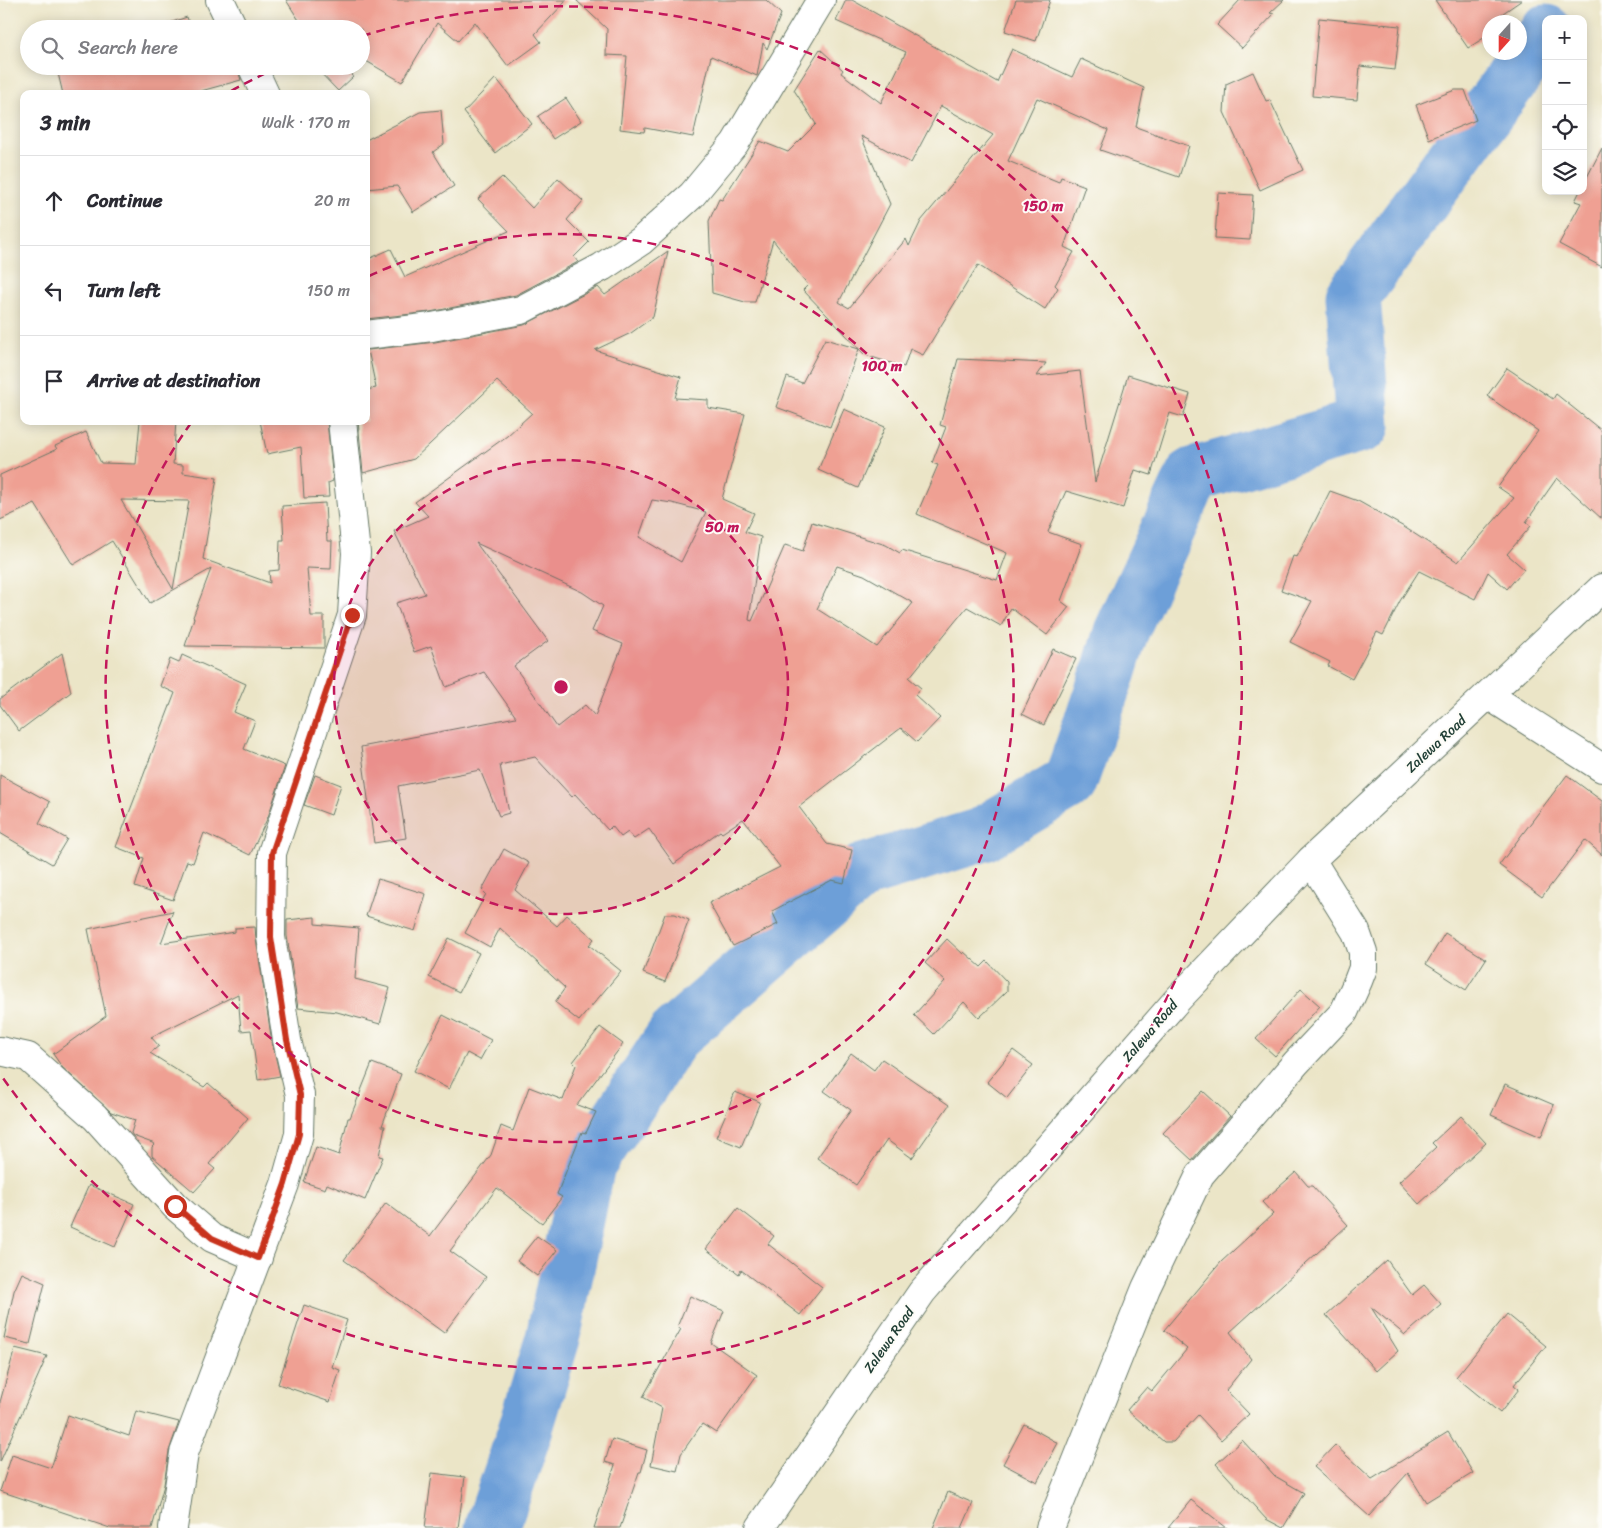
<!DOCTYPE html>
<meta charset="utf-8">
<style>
body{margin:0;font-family:Sriracha,sans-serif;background:#f2f2f3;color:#2b2b33}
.controls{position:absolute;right:15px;top:15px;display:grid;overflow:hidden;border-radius:10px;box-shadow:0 2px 12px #0003}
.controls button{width:45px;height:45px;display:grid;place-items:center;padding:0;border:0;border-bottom:1px solid #e1e1e2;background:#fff;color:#2b2b33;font:25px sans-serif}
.compass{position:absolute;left:1482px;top:15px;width:45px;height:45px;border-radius:50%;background:#fff;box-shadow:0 2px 12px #0003;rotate:201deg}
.stop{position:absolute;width:15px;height:15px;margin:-11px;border:4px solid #c8321e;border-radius:50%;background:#fff}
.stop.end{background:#c8321e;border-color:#fff;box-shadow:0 1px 5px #0008}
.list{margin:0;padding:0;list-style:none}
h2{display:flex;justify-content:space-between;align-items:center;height:65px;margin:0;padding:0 20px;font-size:21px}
h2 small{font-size:16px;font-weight:400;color:#7c7c81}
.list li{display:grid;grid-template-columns:32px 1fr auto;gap:15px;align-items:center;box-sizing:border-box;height:90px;padding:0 20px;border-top:1px solid #e1e1e2}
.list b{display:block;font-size:19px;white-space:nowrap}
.list em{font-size:16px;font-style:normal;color:#7c7c81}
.icon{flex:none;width:28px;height:28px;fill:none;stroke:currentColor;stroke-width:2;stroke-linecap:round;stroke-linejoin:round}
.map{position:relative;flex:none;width:1602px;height:1528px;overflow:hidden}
.search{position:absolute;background:#fff;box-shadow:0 2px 12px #0003;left:20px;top:20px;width:350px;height:55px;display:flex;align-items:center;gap:12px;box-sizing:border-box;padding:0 18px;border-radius:28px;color:#7c7c81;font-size:19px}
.panel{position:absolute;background:#fff;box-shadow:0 2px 12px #0003;left:20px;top:90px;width:350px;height:335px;border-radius:10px}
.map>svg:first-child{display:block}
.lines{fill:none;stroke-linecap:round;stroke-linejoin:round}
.river{stroke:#6d9fd8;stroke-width:55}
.building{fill:#efa093;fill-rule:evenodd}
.minor-casing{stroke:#667867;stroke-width:30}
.highway-casing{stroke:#667867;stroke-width:30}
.minor{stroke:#fff;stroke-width:28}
.highway{stroke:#fff;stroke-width:28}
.route{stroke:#c8321e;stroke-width:6}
.ring{fill:none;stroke:#c2185b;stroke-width:2.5;stroke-dasharray:9 6}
.labels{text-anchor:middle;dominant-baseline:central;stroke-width:4;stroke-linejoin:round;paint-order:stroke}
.street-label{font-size:14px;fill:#1f3d34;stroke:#fdfcf7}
.centre{fill:#c2185b;stroke:#fdfcf7;stroke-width:2.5}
.ring-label{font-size:15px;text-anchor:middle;font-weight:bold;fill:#c2185b;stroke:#fdfcf7;stroke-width:4;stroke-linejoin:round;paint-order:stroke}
</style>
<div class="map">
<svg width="1602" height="1528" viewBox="0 0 1602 1528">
<rect width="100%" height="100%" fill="#fdfcf7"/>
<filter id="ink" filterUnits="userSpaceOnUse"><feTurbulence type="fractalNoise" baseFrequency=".02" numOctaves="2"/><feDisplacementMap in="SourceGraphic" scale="10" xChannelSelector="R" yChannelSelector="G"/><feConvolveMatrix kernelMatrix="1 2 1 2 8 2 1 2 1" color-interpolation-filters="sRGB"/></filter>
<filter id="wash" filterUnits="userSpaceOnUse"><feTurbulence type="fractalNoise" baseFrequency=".0096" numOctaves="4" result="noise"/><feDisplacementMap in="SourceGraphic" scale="20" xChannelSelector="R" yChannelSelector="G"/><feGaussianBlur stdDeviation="1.12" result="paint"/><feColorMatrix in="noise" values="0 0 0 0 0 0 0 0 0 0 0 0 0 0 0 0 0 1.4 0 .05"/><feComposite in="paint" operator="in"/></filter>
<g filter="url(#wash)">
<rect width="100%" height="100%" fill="#ebe5c7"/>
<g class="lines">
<!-- river -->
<polyline class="river" points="492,1528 524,1434 553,1338 588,1165 674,1035 863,871 981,835 1070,782 1109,671 1121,632 1193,475 1363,425 1353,296 1546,32"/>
</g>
<g id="blocks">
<!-- building -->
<g class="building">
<polygon points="286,0 567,0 535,34 541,42 508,66 475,22 458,41 437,23 402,82 361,58 361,29 298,29 302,25"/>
<polygon points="576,0 766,0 781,14 767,49 763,43 757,76 711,56 693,137 645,128 644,132 620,129 627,56 606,55 607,29"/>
<path d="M846 0H852L997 82 1012 49 1072 77 1081 59 1144 88 1136 127 1189 146 1179 177 1100 150 1108 130 1037 98 1008 161 1059 182 1061 177 1085 186 1064 247 1074 252 1055 285 1058 288 1045 309 978 265 923 355 910 349 904 367 865 355 803 290 808 285 773 240 755 302H745L712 293 709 221 719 199 722 200 760 141 788 152 816 124 794 90 820 49 843 70 841 73 881 103 906 52 836 21ZM941 106 993 135 921 221 909 246 906 239 849 308 839 302 890 204 861 136 911 163Z"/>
<polygon points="1016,0 1050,0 1036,41 1005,31"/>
<polygon points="1240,0 1284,0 1270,13 1274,14 1242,48 1217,25"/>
<polygon points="1435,0 1522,0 1490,22 1490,34 1468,48"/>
<polygon points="187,17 191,29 152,29"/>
<polygon points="1319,18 1400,26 1395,70 1360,66 1357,100 1312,96"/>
<polygon points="64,66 237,66 241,80 190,94 63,94 57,69"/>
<polygon points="314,66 350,66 353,77 338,91"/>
<polygon points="1253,72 1266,101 1270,100 1303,170 1260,190 1224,112 1226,84"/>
<polygon points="496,78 532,124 495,153 464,112"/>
<polygon points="1455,90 1465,90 1476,120 1429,139 1416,105"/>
<polygon points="566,98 581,121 553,139 538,116"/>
<polygon points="441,110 444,144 433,152 454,186 413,212 397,186 366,189 366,140 420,112"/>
<polygon points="1602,148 1602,267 1559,244 1581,203 1575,201 1580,191 1583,191 1583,185"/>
<polygon points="502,177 532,208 558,178 583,201 567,220 589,242 574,257 578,262 516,295 430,312 366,319 366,260 391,249 405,277 509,231 478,199"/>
<polygon points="1218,193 1253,195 1250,240 1215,238"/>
<path d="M668 251 653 317 631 333 595 350 681 377 675 398 708 400V408L745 414 722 499 754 513 745 532 761 537 749 620 752 621 785 545 803 551 812 522 886 545 900 553 902 550 997 580 1007 553 917 514 938 465 932 463 946 427 940 425 958 359 1046 363 1037 376 1080 371 1095 482 1128 375 1190 394 1183 417 1170 413 1151 475 1135 470 1123 508 1066 491 1048 532 1082 544 1061 601 1069 607 1047 635 1011 608 1001 626 967 607 909 678 921 688 915 695 940 718 917 742 901 728 799 807 827 844 852 850 844 883 832 880 772 911 778 924 733 946 709 903 780 867 743 819 722 833 720 831 674 864 649 829 634 839 628 832 621 837 612 826 608 830 575 794 572 797 535 757 500 765 509 813 499 816 480 770 398 786 406 838 374 843 361 747 516 717 484 672 446 687 431 646 414 652 396 603 425 594 394 531 428 516 415 502 507 436 532 413 497 381 414 459 363 473 358 421H366V390L376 388 368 350 435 342 524 325 598 287 605 295ZM652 500 672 503 706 512 681 562 639 537ZM476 543 582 592 603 606 592 631 623 644 595 716 585 705 557 727 514 666 548 641ZM837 566 864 575 913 603 877 647 817 609Z"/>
<polygon points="825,339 859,349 830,427 776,407 787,377 802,383"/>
<polygon points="1507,368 1553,399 1556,394 1602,431 1602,519 1557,478 1526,522 1531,526 1507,554 1524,569 1507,589 1488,572 1475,599 1419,571 1400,601 1383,635 1377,632 1352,679 1328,666 1330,662 1290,642 1312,601 1281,590 1293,556 1297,557 1330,491 1358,501 1404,527 1458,562 1514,498 1498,487 1538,431 1487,396"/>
<polygon points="844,409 885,427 858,488 818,470"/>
<path d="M140 421H176L173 464 183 465V473L217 478 203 559 270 583 269 571 279 570 280 540H284L282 506 325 503 327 541H332L331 569 307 568 311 616H324V648L185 646 194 618 193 617 211 569 150 603 112 541 73 565 35 504 0 520V475L57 449 55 446 86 432 101 463 136 464ZM121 500 189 501 173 589Z"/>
<polygon points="260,421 327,421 333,481 328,483 329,497 304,498 301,447 267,454"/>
<polygon points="1053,649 1076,659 1044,725 1022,714"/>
<polygon points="62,653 71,692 19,731 0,705 0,699"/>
<polygon points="182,655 246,684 234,712 255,721 244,749 285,766 268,817 250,855 204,833 193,863 187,861 173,900 135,887 144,858 116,847 175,693 160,686 170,659 179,663"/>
<polygon points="0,775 50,802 39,823 67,839 52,864 0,833"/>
<polygon points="315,775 341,785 331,815 304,805"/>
<polygon points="1567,775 1602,801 1602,855 1585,840 1542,897 1499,865"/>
<polygon points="504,849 529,863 515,890 557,926 567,915 594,939 589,945 621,971 579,1021 555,1002 565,988 500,928 490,947 465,933 486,894 482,890"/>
<polygon points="378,879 426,894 415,931 366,916"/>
<polygon points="173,911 161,943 235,932 235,928 255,927 256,939 272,1042 280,1076 258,1080 251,1030 241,1031 238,994 151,1037 159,1046 150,1053 204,1087 208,1083 248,1118 209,1164 215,1169 194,1192 152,1156 152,1147 155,1144 133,1136 131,1133 135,1120 111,1112 62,1067 53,1054 106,1016 88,929"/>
<polygon points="665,914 675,914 689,920 665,982 643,973"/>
<polygon points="315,917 315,924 359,928 355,979 390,988 380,1024 337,1012 298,1008 287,936 287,920"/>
<polygon points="1445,933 1486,959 1466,990 1426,964"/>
<polygon points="449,938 479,953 459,992 429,977"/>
<polygon points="947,939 963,954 964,952 981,967 987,961 1007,982 1007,991 979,1018 964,1002 934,1034 914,1015 945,981 925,963"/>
<polygon points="1301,989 1320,1006 1275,1056 1256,1039"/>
<polygon points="443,1015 491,1040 480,1060 467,1053 449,1089 414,1071"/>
<polygon points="600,1027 623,1044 577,1105 596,1112 586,1133 582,1132 557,1194 562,1197 542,1223 497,1188 450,1251 486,1277 444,1333 344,1260 386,1203 430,1236 491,1155 501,1126 513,1131 529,1087 563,1100 576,1065 573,1062"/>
<polygon points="1013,1050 1033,1065 1007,1098 987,1082"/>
<polygon points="851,1053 874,1070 882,1059 949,1105 912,1158 887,1140 856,1185 817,1158 851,1110 824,1091"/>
<polygon points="372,1063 401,1074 382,1126 385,1126 379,1156 383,1157 365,1200 327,1184 325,1189 304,1182 316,1147 339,1155 348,1118 350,1118"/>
<polygon points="1505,1084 1554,1105 1541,1137 1491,1115"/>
<polygon points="1203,1091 1230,1116 1192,1160 1163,1133"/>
<polygon points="735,1092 760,1102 741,1147 716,1137"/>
<polygon points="1461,1116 1486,1143 1419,1204 1399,1182 1436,1147 1432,1143"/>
<polygon points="1296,1172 1308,1186 1312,1186 1348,1225 1230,1332 1251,1359 1226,1390 1249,1414 1221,1440 1198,1415 1173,1442 1164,1442 1127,1410 1147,1387 1152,1391 1187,1349 1164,1330 1221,1262 1273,1214 1262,1202"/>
<polygon points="89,1185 134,1204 115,1247 70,1227"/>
<polygon points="738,1208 774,1236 768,1244 822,1287 800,1315 741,1270 739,1274 706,1249"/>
<polygon points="537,1236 557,1250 537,1276 517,1261"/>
<polygon points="1387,1260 1412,1295 1424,1285 1441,1304 1405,1335 1371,1307 1398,1351 1376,1371 1326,1315"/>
<polygon points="22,1273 45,1283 30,1344 4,1338 14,1291"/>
<polygon points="690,1296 724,1311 711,1343 757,1375 716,1433 702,1424 681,1454 677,1471 651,1465 662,1408 643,1397 681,1329 677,1327"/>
<polygon points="304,1305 347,1320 332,1367 340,1370 330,1402 278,1384"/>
<polygon points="1507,1314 1546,1346 1514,1385 1519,1389 1500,1413 1456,1377"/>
<polygon points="15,1348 47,1356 0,1462 0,1402"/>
<polygon points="136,1411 179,1422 169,1451 164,1485 152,1528 110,1528 0,1491 12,1455 51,1468 68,1415 129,1436"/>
<polygon points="1024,1424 1058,1443 1037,1482 1003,1464"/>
<polygon points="1448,1432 1473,1473 1426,1502 1408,1473 1369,1516 1314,1467 1335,1445 1372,1479"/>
<polygon points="612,1439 647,1450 641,1472 639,1472 620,1528 594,1528 615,1465 605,1462"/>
<polygon points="1242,1440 1275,1476 1304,1493 1283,1528 1266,1519 1216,1464"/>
<polygon points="432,1473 465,1477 458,1528 425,1528"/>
<polygon points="948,1492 973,1503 962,1528 933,1528"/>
<polygon points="1191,1500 1227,1528 1168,1528"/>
</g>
</g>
</g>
<g filter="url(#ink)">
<use href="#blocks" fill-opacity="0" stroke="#667867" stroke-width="1"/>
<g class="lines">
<defs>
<g id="minor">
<polyline points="220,0 234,29"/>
<polyline points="252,66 265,94"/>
<polyline points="366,335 432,327 521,310 602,267 641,241 692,195 735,143 821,0"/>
<polyline points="1488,695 1602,768"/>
<polyline points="0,1051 28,1057 95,1117 175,1206 212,1238 258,1258"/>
<polyline points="173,1528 184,1453 285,1184 299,1134 300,1095 287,1040 271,937 272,853 352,615 356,553 342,421"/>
<polyline points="1050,1528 1146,1288 1200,1175 1296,1063 1344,1012 1358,981 1363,968 1363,952 1356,932 1311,860"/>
</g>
<polyline id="highway" points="760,1528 922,1292 1178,999 1311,860 1602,588"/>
</defs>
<!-- minor casing -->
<use href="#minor" class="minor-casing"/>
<!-- highway casing -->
<use href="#highway" class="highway-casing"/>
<!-- minor -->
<use href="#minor" class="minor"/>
<!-- highway -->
<use href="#highway" class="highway"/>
</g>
</g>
<g class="lines" filter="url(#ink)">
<!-- route -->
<polyline class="route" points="175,1206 212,1238 258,1258 285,1184 299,1134 300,1095 287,1040 271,937 272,853 352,615"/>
</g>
<!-- distance rings -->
<circle cx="561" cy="687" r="227" fill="#c2185b" fill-opacity=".12"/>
<g class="ring">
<circle cx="561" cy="687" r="227"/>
<path d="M369 276A454 454 0 1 1 191 423"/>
<path d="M231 91A681 681 0 0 1 279 67M362 36A681 681 0 1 1 3 1078"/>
</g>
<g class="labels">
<!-- street labels -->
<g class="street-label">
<text transform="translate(1436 744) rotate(-43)">Zalewa Road</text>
<text transform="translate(1150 1031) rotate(-49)">Zalewa Road</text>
<text transform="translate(889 1340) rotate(-55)">Zalewa Road</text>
</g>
</g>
<circle cx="561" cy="687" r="8" class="centre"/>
<g class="ring-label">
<text x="1043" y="211">150 m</text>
<text x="882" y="371">100 m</text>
<text x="722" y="532">50 m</text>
</g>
</svg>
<div class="controls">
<button>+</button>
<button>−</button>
<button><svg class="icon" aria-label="locate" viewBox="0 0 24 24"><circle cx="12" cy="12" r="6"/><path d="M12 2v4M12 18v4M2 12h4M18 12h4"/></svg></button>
<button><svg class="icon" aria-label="layers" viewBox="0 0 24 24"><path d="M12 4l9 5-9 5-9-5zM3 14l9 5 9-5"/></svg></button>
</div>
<svg class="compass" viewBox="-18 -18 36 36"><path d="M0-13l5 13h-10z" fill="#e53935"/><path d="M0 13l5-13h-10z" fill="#7c7c81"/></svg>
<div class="stop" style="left:175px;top:1206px"></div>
<div class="stop end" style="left:352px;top:615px"></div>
<div class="search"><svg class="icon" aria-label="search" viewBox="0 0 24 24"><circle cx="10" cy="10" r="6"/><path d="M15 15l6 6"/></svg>Search here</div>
<section class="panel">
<h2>3 min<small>Walk · 170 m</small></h2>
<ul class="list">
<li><svg class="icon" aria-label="ahead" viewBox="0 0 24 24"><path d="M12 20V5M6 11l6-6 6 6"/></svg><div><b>Continue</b></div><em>20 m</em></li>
<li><svg class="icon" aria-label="left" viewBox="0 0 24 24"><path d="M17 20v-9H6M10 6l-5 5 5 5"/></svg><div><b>Turn left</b></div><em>150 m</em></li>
<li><svg class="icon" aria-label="arrive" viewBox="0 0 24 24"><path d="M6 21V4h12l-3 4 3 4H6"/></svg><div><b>Arrive at destination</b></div></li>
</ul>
</section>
</div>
